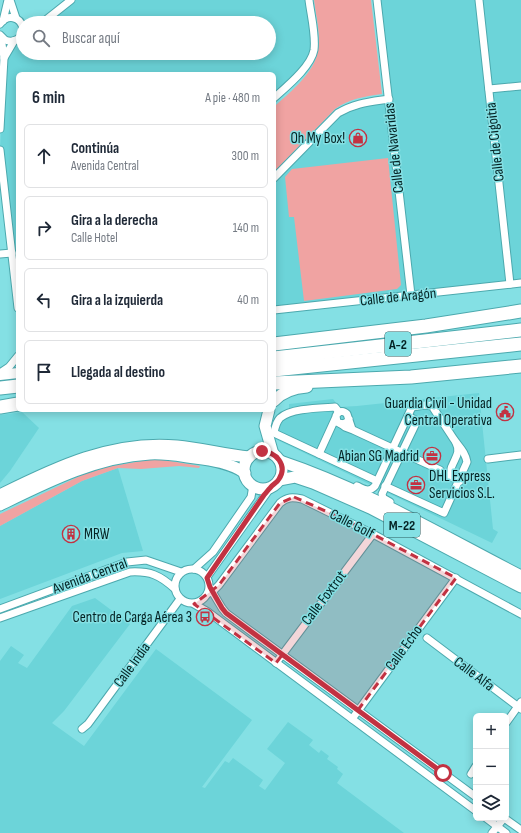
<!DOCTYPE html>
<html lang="es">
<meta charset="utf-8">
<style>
body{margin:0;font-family:"Sofia Sans Condensed",sans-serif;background:#f6f6f7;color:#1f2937}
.controls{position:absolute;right:12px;bottom:12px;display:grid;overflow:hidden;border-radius:6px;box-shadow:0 2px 10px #0003}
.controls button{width:36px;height:36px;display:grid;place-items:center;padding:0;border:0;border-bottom:1px solid #e0e1e3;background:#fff;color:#1f2937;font:20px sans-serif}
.stop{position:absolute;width:12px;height:12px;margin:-9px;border:3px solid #c23242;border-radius:50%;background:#fff}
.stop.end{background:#c23242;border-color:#fff;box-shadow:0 1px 4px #0008}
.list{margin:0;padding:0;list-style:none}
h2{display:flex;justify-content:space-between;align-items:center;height:52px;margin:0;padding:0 16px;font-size:17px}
h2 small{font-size:13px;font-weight:400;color:#747a83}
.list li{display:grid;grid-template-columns:26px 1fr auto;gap:12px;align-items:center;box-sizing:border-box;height:64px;margin:0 8px 8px;padding:0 8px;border:1px solid #e0e1e3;border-radius:6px}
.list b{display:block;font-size:15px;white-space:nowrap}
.list p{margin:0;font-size:13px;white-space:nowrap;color:#747a83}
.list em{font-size:13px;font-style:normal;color:#747a83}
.icon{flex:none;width:22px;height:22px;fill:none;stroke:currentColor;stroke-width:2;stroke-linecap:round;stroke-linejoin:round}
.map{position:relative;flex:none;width:521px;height:833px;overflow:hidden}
.search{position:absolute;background:#fff;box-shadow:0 2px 10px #0003;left:16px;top:16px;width:260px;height:44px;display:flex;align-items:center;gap:10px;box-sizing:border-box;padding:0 14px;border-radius:22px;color:#747a83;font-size:15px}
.panel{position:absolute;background:#fff;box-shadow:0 2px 10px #0003;left:16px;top:72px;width:260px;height:340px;border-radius:6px}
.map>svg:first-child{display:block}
.built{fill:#6cd4d9}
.green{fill:#f0a3a2}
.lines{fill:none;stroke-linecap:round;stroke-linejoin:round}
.street-casing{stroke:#4ca9ae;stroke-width:9}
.secondary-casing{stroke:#4ca9ae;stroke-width:12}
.primary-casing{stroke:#4ca9ae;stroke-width:13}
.highway-casing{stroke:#4ca9ae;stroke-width:15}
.street{stroke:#fff;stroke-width:7}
.secondary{stroke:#fff;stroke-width:10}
.primary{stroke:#fff;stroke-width:11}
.highway{stroke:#fff;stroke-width:13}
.route{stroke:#c23242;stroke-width:5}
.marked{fill:#c23242;fill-opacity:0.2;stroke:#c23242;stroke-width:3;stroke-dasharray:8 5;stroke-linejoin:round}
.labels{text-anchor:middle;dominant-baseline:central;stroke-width:3;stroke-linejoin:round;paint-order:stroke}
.shield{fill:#84e0e4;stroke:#2a5b5d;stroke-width:1}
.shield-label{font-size:14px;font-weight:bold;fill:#042223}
.poi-label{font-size:15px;fill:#042223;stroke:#84e0e4;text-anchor:end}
.street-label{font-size:15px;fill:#042223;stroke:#84e0e4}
</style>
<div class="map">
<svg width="521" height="833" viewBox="0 0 521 833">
<rect width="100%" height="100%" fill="#84e0e4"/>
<!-- built -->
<g class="built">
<polygon points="71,0 309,0 314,38 309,61 274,98 274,74 18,74 18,308 0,150 5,40 9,42 23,31 23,53 269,53 269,23 42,23"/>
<polygon points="377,0 521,0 521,283 274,310 274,179 338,113 389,99"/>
<polygon points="479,393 493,529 498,532 492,543 271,437 283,412 289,409 289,404 333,399 339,407 357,406"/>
<polygon points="22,412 39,428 10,471 0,483 0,415"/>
<polygon points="118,468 143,551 122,553 0,599 0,526 82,481"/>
<polygon points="95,598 130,624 64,711 52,723 84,746 156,649 252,720 202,787 205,788 225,761 229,763 233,758 263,780 259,786 265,790 285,763 267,749 288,722 313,740 309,745 319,753 321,750 329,756 327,759 338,767 337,769 343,774 337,783 404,833 0,833 0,661 11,646 24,655 18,663 27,668 72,606"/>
</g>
<!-- green -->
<g class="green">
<path d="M314 0H371L382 94C363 97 351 98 335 109L274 172V107C289 93 311 76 317 55 322 38 316 17 314 0Z"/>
<polygon points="388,158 401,285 397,289 304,301 294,217 289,217 285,177 292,169"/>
<polygon points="147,460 164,460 200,466 199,468 179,466 141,469 118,468 82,481 0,526 0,514 84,474 107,467"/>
</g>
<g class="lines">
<defs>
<g id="street">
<polyline points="10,0 16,18"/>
<polyline points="377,0 411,295"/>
<polyline points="479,0 510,284"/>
<polyline points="3,21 8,0"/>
<polyline points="42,23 71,0"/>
<path d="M0 24C7 14 20 16 23 28"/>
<path d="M0 35 5 40C13 43 20 40 23 31"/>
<polyline points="4,58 14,41"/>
<polyline points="489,89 521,86"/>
<path d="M274 98C286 87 311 67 314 50 316 35 311 16 309 0"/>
<polyline points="0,129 4,58 1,37"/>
<polyline points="0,150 18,308"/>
<path d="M274 178 338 113C355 103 369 102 389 99"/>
<polyline points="0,254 12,253"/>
<polyline points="274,310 521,283"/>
<polyline points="0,373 9,367 18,356"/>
<path d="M339 412 335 407C320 408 291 408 280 418 276 422 275 428 274 433L377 481"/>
<path d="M349 419 346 423 341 424 337 422 336 416C338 411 343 410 347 414L352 429"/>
<polyline points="341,424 345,427 353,430 440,470 442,473 460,481"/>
<polyline points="319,454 335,419"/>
<polyline points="488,459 521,455"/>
<path d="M451 477C451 473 450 469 452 466 455 458 461 452 456 443"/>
<path d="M357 486C364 489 369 493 375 486L412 407 425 405 432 406C439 417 446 427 453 438 459 447 465 451 467 462L444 513 385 486"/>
<polyline points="390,502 383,498 382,494 417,421 408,416"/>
<circle cx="192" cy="586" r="17"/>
<polyline points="194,569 213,552 251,497 253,485"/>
<polyline points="207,577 271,487"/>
<polyline points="210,588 222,608 226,613 476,797"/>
<path d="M208 593 212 592 219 585 280 503C287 497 292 497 302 499L373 534 521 614"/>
<polyline points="194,604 208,612 476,811"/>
<polyline points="0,609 127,562 146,560 181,572"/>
<path d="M0 618 130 572C150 571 160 575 175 589"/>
<polyline points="427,638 521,709"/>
<polyline points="276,663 373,534"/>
<polyline points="352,719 456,578"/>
<polyline points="506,723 521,702"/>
<polyline points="82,729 88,724 180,599"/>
<polyline points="471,774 476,766"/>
<polyline points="486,818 506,833"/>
<polyline points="504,818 521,830"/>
<polyline points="492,833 504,818"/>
</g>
<polyline id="secondary" points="0,375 18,373"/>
<g id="primary">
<path d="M274 401C283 391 294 388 307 387"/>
<polyline points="269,410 265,426 273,454"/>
<circle cx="263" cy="470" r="19"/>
<path d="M280 461C364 489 443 536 521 576"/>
<polyline points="279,480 295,477 313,483 370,508 521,587"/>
<path d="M0 495C56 467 113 440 177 446 201 448 225 455 249 457"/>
<path d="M0 505C47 482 96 457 150 454 165 453 180 456 195 458 212 460 231 463 245 473"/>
</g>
<g id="highway">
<polyline points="274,344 426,326 521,311"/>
<polyline points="274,358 521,330"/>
<polyline points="274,370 521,344"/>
<polyline points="274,383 411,377 521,366"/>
<polyline points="0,388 18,386"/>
<polyline points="0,407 18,404"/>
</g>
</defs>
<!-- street casing -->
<use href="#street" class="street-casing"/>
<!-- secondary casing -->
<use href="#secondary" class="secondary-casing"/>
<!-- primary casing -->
<use href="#primary" class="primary-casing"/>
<!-- highway casing -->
<use href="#highway" class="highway-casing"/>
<!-- street -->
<use href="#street" class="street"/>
<!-- secondary -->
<use href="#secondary" class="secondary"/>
<!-- primary -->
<use href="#primary" class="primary"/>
<!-- highway -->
<use href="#highway" class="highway"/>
</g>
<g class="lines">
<!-- route -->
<path class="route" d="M262 451C276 452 288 465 279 479 277 483 273 484 270 488 268 490 266 493 264 495L207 578 210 587 222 608 226 613 443 773"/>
</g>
<!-- marked area -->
<path class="marked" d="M294 497 346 520 456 578 358 710 283 654 276 663 194 604 219 585 280 503Z"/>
<!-- icons -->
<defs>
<symbol id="shop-ring" viewBox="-11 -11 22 22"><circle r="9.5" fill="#84e0e4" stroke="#c23242" stroke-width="1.5"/><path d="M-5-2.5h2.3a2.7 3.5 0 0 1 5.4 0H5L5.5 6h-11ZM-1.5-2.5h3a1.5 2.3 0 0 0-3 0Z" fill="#c23242"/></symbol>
<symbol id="civic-ring" viewBox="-11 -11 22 22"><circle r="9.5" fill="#84e0e4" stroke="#c23242" stroke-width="1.5"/><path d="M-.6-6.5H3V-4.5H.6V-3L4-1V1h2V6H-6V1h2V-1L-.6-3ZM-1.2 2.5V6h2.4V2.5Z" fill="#c23242"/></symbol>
<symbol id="office-ring" viewBox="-11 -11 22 22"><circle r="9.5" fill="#84e0e4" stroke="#c23242" stroke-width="1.5"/><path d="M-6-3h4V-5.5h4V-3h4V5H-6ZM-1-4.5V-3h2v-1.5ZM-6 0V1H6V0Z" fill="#c23242"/></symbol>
<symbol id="building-ring" viewBox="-11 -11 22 22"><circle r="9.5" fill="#84e0e4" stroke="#c23242" stroke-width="1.5"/><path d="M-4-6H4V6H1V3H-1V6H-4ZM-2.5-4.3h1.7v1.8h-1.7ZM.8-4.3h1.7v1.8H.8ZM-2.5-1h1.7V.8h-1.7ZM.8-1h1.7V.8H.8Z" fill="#c23242"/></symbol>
<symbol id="bus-ring" viewBox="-11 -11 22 22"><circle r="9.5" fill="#84e0e4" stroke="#c23242" stroke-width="1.5"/><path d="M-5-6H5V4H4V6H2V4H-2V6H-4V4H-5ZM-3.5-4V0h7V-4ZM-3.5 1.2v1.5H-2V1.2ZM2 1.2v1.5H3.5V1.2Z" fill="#c23242"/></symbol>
</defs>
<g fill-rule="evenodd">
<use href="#shop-ring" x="348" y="128" width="20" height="20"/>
<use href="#civic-ring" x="495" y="402" width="20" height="20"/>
<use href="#office-ring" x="422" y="446" width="20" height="20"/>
<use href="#office-ring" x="406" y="475" width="20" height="20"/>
<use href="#building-ring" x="61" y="524" width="20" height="20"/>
<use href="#bus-ring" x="195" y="607" width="20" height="20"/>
</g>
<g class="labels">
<!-- shield labels -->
<g class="shield">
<rect x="385" y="332" width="26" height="24" rx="3"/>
<rect x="384" y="513" width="36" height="24" rx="3"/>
</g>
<g class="shield-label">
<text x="398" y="344">A-2</text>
<text x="402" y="525">M-22</text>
</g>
<!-- poi labels -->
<g class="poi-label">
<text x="345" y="138">Oh My Box!</text>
<text x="492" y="403">Guardia Civil - Unidad<tspan x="492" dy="17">Central Operativa</tspan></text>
<text x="419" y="456">Abian SG Madrid</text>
<text x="429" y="476" text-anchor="start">DHL Express<tspan x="429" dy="17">Servicios S.L.</tspan></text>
<text x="84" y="534" text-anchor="start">MRW</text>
<text x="192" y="617">Centro de Carga Aérea 3</text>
</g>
<!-- street labels -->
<g class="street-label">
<text transform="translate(495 142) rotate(-96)">Calle de Cigoitia</text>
<text transform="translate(394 148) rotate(-96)">Calle de Navaridas</text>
<text transform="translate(398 297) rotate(-6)">Calle de Aragón</text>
<text transform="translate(352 524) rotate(27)">Calle Golf</text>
<text transform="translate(90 576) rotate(-20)">Avenida Central</text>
<text transform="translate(324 598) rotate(-53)">Calle Foxtrot</text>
<text transform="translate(404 648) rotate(-54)">Calle Echo</text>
<text transform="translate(132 665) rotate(-54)">Calle India</text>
<text transform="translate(474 674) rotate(37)">Calle Alfa</text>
</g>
</g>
</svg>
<div class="controls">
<button>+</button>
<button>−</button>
<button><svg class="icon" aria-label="layers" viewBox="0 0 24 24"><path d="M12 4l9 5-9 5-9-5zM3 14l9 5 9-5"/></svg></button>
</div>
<div class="stop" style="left:443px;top:773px"></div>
<div class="stop end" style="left:262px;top:451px"></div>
<div class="search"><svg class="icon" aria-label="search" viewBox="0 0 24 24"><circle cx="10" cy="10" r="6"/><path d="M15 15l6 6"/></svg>Buscar aquí</div>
<section class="panel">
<h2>6 min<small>A pie · 480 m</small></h2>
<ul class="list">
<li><svg class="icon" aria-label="ahead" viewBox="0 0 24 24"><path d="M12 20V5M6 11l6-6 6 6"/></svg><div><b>Continúa</b><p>Avenida Central</p></div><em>300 m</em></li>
<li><svg class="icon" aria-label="right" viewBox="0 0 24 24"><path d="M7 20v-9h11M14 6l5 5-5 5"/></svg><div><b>Gira a la derecha</b><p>Calle Hotel</p></div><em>140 m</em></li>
<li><svg class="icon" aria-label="left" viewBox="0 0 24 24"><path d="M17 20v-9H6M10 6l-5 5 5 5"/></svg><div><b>Gira a la izquierda</b></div><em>40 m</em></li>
<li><svg class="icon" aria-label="arrive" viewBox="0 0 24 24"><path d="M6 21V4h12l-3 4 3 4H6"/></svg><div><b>Llegada al destino</b></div></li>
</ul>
</section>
</div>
